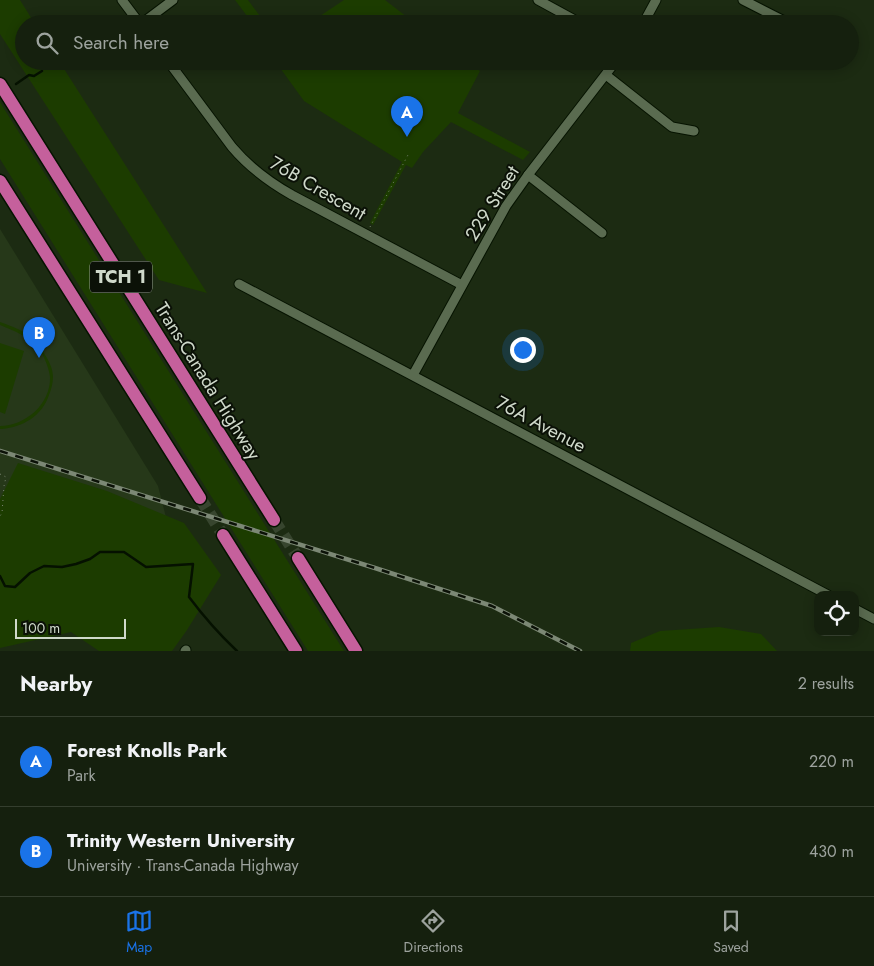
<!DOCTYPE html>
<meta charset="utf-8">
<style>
body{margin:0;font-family:Jost,sans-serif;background:#222d1c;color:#f1f3f6}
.controls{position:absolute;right:15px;bottom:15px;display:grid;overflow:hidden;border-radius:10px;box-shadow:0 2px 12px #0003}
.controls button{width:45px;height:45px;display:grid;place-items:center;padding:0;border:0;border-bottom:1px solid #343e2e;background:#15200e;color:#f1f3f6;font:25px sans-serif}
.scale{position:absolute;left:15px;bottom:12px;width:111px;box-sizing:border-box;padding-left:5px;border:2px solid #cfd9ca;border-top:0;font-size:14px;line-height:18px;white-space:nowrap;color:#cfd9ca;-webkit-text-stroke:4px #0b1107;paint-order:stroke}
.you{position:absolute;left:522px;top:349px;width:18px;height:18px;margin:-12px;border:4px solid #fff;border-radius:50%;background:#1a73e8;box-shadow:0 0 0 8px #1a73e833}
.badge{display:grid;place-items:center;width:32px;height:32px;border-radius:50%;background:#1a73e8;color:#fff;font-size:16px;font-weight:700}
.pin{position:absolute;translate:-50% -41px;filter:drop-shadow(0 1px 2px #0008)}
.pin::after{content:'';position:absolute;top:26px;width:18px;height:15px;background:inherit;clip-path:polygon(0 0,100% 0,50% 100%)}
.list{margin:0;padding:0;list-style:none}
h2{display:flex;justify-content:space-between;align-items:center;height:65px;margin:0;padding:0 20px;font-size:21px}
h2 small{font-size:16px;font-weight:400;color:#9da39e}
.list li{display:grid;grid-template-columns:32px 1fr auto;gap:15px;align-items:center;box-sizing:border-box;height:90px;padding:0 20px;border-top:1px solid #343e2e}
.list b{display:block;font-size:19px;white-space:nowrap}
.list p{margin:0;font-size:16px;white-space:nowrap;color:#9da39e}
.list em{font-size:16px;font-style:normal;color:#9da39e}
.icon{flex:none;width:28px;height:28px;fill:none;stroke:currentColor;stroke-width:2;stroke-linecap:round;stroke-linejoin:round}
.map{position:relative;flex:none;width:874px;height:651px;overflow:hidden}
.search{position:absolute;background:#15200e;box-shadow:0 2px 12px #0003;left:15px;right:15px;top:15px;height:55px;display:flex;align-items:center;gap:12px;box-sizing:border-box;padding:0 18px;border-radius:28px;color:#9da39e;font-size:19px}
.sheet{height:245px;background:#15200e}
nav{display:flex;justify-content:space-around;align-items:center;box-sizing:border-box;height:70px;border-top:1px solid #343e2e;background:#15200e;font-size:14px;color:#9da39e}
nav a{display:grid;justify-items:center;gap:2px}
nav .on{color:#1a73e8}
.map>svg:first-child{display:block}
.built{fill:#263819}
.green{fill:#1c3c00}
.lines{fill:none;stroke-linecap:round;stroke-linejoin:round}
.stream{stroke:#051100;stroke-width:2.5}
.highway-tunnel{stroke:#37452e;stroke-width:12;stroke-dasharray:12 6;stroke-linecap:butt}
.minor-casing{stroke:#061300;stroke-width:11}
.highway-casing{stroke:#061300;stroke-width:15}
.path{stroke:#7a8672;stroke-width:1;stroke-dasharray:1 4;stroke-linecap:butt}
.minor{stroke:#5a6b50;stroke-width:9}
.highway{stroke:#c5609c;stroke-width:12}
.rail-casing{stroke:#7c8875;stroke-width:4.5}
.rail{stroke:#0b1107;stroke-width:2.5;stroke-dasharray:8;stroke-linecap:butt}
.labels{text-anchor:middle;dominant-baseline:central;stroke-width:4;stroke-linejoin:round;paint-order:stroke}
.shield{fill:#0b1107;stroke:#949d90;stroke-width:1}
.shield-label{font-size:18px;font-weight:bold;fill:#cfd9ca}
.street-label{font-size:19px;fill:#cfd9ca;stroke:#0b1107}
</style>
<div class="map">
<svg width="874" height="651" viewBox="0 0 874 651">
<rect width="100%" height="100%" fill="#1c2b12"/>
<!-- built -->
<polygon class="built" points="0,229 158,486 184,588 0,622"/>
<!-- green -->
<g class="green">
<polygon points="0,0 20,0 35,24 24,24 24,61 59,61 207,293 159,280 0,34"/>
<polygon points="235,0 248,0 266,24 253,24"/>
<polygon points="344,0 385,0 416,24 308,24"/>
<polygon points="275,61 465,61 480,71 458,113 530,152 523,160 451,122 423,152 412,168 406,165 373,225 370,223 402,162 304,101"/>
<polygon points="0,102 3,107 344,651 308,651 0,159"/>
<path d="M0 322C11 326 25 331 34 339 39 343 42 349 45 355 49 361 53 369 53 377 53 383 51 390 49 395 42 416 23 427 2 429H0V426C25 426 51 404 50 377 49 368 44 356 39 349 29 336 14 331 0 325Z"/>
<polygon points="0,343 24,351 5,414 0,412"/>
<polygon points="18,463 107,491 184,523 221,575 187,630 172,651 99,651 71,632 0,648 0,499"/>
<polygon points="719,627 761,634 777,651 630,651 631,643 660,631"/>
</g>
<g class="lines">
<!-- stream -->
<g class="stream">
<polyline points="16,84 29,75 34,76 42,71"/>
<path d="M0 576 5 586 15 587 30 573 44 566 62 567 76 564 90 559 100 552H124L146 567 193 564 189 597C204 617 219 634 237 651"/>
</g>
<!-- highway-tunnel -->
<g class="highway-tunnel">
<polyline points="200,498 223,535"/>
<polyline points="274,520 298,558"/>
</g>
<defs>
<g id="minor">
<polyline points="122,0 140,24"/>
<polyline points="538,0 582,24"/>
<polyline points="743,0 790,24"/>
<polyline points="141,24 173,0"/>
<polyline points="643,24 656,0"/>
<path d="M168 61 232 147C249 167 269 182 292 195L462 285"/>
<polyline points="606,75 672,127 694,131"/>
<polyline points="528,175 602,233"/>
<polyline points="239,284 828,595"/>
<polyline points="413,375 506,206 528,175 616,61"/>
<polyline points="855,609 874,619"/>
<polyline points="185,651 186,650"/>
</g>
<g id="highway">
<polyline points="0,84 274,520"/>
<polyline points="0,181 200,498"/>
<polyline points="223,535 296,651"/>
<polyline points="298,558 356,651"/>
</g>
</defs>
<!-- minor casing -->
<use href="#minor" class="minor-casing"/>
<!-- highway casing -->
<use href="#highway" class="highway-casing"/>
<!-- path -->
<g class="path">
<polyline points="370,227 409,153"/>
<polyline points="0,474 6,477 4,486 2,513 0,516"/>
</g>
<!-- minor -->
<use href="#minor" class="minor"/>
<!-- highway -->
<use href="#highway" class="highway"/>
<defs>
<polyline id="rail" points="0,451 375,568 492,606 580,651"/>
</defs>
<!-- rail casing -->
<use href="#rail" class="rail-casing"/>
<!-- rail -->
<use href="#rail" class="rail"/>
</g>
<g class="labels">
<!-- shield labels -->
<rect class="shield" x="90" y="261.5" width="62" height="31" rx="4"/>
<g class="shield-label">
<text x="121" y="277">TCH 1</text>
</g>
<!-- street labels -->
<g class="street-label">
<text transform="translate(318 188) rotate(30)">76B Crescent</text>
<text transform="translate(492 203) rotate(-58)">229 Street</text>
<text transform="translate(208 381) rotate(58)">Trans-Canada Highway</text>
<text transform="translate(541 424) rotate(28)">76A Avenue</text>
</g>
</g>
</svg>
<div class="controls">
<button><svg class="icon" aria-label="locate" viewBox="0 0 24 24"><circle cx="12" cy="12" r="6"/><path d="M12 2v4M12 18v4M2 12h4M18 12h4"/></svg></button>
</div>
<div class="scale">100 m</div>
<div class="you"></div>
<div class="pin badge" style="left:407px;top:137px">A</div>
<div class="pin badge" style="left:39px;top:358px">B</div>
<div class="search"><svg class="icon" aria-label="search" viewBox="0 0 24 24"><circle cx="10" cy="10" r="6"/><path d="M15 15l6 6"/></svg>Search here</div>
</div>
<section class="sheet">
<h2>Nearby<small>2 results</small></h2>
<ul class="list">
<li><span class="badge">A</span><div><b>Forest Knolls Park</b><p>Park</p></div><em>220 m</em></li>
<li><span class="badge">B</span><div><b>Trinity Western University</b><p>University · Trans-Canada Highway</p></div><em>430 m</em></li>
</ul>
</section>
<nav>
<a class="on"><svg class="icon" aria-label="map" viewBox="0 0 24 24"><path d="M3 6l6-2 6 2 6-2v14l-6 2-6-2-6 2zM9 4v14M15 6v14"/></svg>Map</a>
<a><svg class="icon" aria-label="directions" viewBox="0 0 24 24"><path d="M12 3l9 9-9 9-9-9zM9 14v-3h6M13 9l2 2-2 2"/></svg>Directions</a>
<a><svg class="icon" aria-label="saved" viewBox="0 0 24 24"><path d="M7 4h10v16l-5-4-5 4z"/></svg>Saved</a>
</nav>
